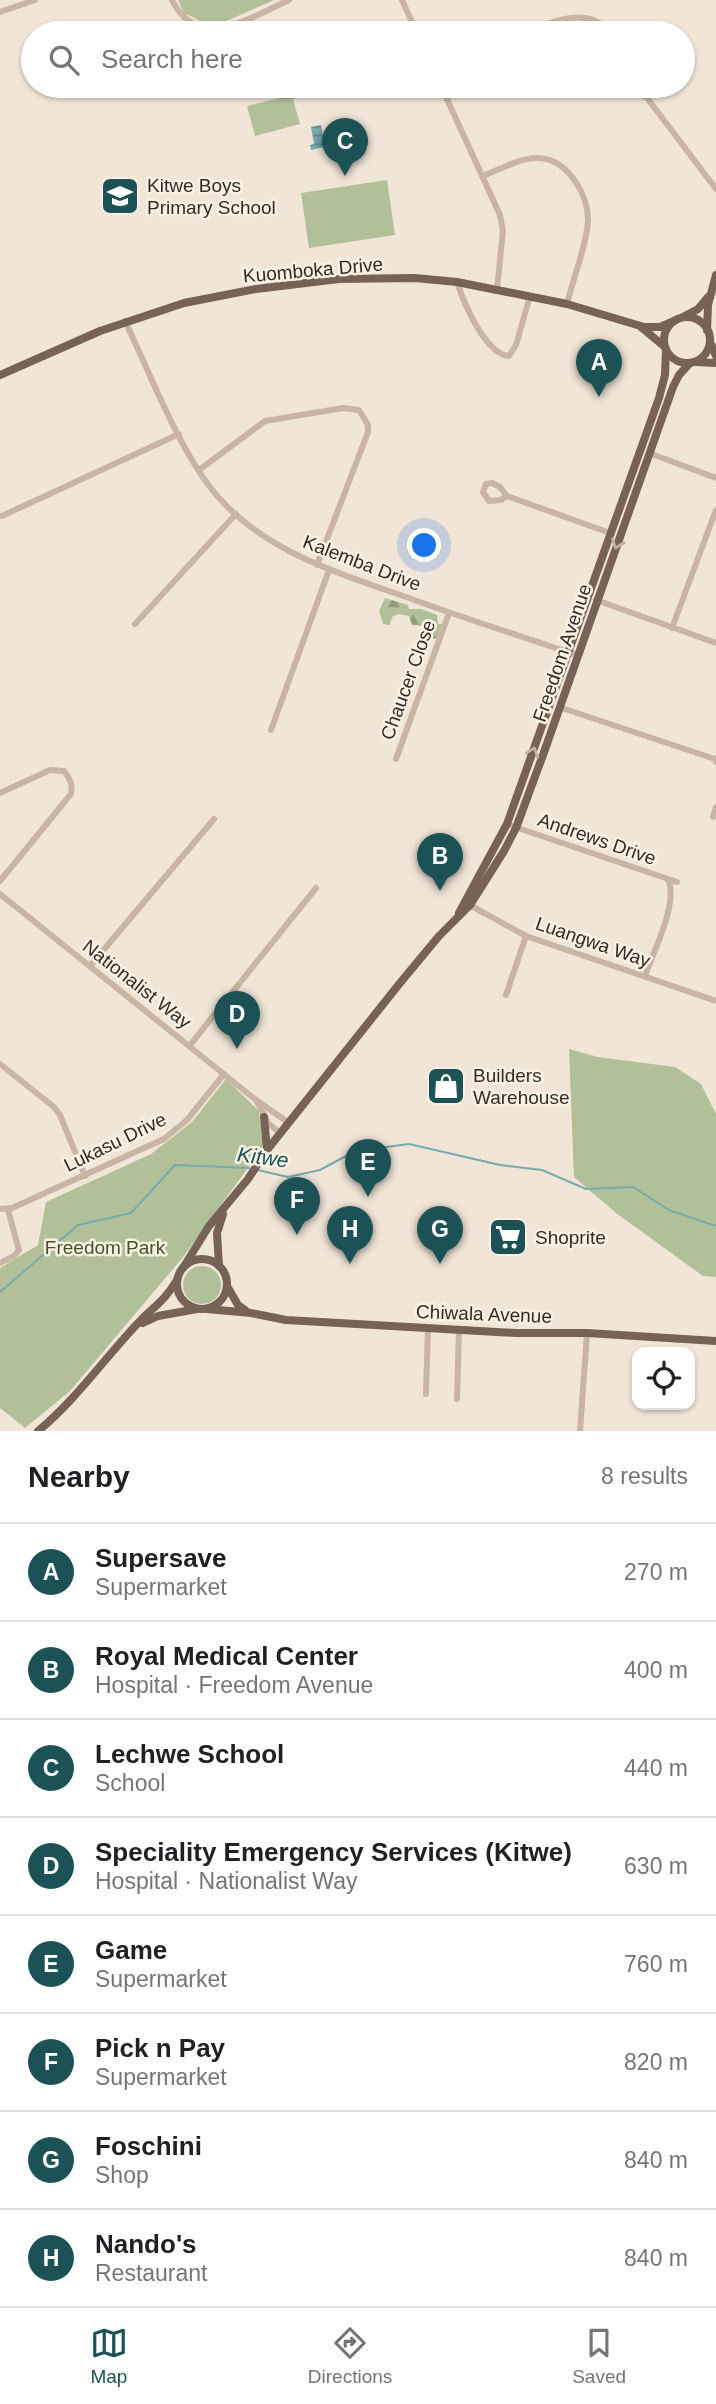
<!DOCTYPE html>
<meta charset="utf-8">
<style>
body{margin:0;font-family:Helvetica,sans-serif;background:#f2f2f2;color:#202124}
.controls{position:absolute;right:21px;bottom:21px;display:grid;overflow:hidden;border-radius:14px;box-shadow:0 2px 5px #0004}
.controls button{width:63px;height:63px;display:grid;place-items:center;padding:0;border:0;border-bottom:2px solid #e0e0e0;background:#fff;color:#202124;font:35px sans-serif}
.you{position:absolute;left:425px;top:546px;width:24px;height:24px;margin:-18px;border:5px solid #fff;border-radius:50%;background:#1a73e8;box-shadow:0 0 0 10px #1a73e833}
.badge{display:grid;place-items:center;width:46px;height:46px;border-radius:50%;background:#1c5256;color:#fff;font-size:23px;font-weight:700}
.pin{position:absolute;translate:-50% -58px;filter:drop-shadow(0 2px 4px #0008)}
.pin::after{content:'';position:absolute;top:37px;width:24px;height:21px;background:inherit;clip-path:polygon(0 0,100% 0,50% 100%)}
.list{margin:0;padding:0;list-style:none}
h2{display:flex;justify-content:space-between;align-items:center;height:91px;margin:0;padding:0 28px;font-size:30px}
h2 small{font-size:23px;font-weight:400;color:#757577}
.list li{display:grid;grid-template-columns:46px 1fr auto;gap:21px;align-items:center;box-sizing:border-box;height:98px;padding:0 28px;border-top:2px solid #e0e0e0}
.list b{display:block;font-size:26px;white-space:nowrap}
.list p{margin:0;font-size:23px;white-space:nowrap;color:#757577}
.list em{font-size:23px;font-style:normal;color:#757577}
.icon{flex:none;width:38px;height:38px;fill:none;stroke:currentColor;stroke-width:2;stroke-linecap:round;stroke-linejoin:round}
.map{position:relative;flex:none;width:716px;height:1431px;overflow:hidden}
.search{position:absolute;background:#fff;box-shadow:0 2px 5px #0004;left:21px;right:21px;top:21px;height:77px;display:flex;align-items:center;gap:18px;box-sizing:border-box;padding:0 24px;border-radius:38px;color:#757577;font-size:26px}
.sheet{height:875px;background:#fff}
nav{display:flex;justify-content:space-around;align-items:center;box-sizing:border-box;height:98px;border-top:2px solid #e0e0e0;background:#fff;font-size:19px;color:#757577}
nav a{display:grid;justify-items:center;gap:4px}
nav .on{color:#1c5256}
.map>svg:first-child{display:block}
.green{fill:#b2c099}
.forest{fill:url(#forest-firs)}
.water{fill:url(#water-rules)}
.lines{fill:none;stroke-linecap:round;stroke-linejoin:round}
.stream{stroke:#77abae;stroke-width:2}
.minor{stroke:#c9b5a4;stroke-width:6}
.major{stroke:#766257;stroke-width:8}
.oneway{stroke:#beb0a5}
.labels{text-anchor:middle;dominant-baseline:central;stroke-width:5;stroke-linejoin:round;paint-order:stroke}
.poi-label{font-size:19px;fill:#342b26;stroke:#f9f0e4;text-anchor:start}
.street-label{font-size:19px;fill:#342b26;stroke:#f9f0e4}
.park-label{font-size:19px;fill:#43522a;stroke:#f9f0e4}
.water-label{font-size:21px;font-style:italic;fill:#1c5256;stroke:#f9f0e4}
</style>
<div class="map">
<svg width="716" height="1431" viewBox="0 0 716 1431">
<defs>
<pattern id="forest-firs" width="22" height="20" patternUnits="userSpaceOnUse" patternTransform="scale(1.75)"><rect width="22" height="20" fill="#b2c099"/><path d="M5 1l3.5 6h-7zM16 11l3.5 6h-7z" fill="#929c7d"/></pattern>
<pattern id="water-rules" width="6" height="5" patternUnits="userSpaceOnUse" patternTransform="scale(1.75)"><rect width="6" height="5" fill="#77abae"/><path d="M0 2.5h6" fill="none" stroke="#628b8d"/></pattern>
</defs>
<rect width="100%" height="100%" fill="#f1e5d8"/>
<!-- green -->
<g class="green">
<polygon points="178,0 274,0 213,27 184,13"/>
<polygon points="292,95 300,124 255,136 247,106"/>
<polygon points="387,180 395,235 309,248 301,193"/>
<polygon points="569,1049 598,1057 675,1067 701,1084 716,1114 716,1277 703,1276 616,1213 574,1177"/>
<polygon points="226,1079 259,1111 263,1147 184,1256 70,1391 25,1428 0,1408 0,1268 38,1245 46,1202 151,1154 192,1122"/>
<circle cx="202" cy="1285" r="19"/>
</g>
<!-- forest -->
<polygon class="forest" points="385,598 408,605 409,609 421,609 437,615 438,624 442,624 437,639 426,637 424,626 412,625 409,616 398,614 392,617 390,625 383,624 379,611"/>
<!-- water -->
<polygon class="water" points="321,125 325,147 311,150 310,145 314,144 311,127"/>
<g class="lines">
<!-- stream -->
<g class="stream">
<polyline points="258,1170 288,1177 320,1170 346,1156 371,1149 409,1144 500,1165 542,1170 586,1189 633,1187 669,1210 716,1226"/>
<polyline points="0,1292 78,1225 131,1213 175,1165 249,1168"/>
</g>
<!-- minor -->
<g class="minor">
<path d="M172 0C198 53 252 17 289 0"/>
<polyline points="402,0 417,33"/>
<polyline points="0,12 35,0"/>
<path d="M528 33C553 20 588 6 611 33"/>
<polyline points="441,86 500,215 503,231 497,289"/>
<polyline points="638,86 716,189"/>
<path d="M483 176C520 160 550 142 577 184 584 195 588 207 588 220 587 244 573 279 567 304"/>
<path d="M457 282C464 303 485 354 509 356L516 345 530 296"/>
<path d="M125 321C151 375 181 456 220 499 269 553 340 574 406 597 463 618 520 636 577 655"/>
<polyline points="649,453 716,478"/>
<polyline points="199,470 265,421 343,408 359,410 368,425 368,432 317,565"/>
<polygon points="492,483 500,487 507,496 501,500 489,501 483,492 486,484"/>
<polyline points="507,496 610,533"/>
<polyline points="2,516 179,434"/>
<polyline points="596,600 716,643"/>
<polyline points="135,624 236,514"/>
<polyline points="672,628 716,510"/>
<polyline points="559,707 715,759 716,762"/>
<polyline points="271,730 329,570"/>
<polyline points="396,759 449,613"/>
<path d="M0 793 50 770 64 771C70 779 73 784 71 794L0 881"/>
<polyline points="713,817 716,807"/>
<polyline points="512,826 677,882"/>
<polyline points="0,894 256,1100 289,1123"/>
<polyline points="466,903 526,936 716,1001"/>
<polyline points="90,966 214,819"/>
<path d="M645 976C653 952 679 903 668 879"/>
<polyline points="506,995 526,936"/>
<polyline points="190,1045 316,888"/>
<polyline points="0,1064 54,1107 60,1115 85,1176"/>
<polyline points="257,1102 268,1123 280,1133"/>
<polyline points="0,1209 12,1208 164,1139 187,1120 224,1074"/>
<polyline points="0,1263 14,1256 19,1250 8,1210"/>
<polyline points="426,1394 428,1328"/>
<polyline points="457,1399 459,1330"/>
<polyline points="580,1431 587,1333"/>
</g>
<!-- major -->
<g class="major">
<polyline points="683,317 698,309 708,297"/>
<circle cx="687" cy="340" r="23"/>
<polyline points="641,327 665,347"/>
<polyline points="707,330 708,305 716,275"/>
<polyline points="710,342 716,356"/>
<polyline points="695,362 716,363"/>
<polyline points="0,375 100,331 184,303 256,289 339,279 415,278 457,282 567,304 644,327 660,327 674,321"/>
<polyline points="459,913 507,824 659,398 665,375 666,350"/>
<polyline points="264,1117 267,1150"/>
<circle cx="202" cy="1284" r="25"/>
<polyline points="219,1266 217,1233 223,1214"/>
<polyline points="183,1268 209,1226 248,1179 267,1150 400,983 439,936 470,905 504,851 516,828 543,755 673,387 679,375 690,363"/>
<polyline points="227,1286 238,1305 245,1310"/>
<polyline points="207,1309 251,1313 286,1320 516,1333 587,1333 716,1341"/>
<polyline points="143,1323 158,1316 197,1309"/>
<path d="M38 1431C77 1399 106 1356 141 1320 157 1304 165 1300 177 1280"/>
</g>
</g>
<!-- one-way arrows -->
<defs><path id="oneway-chevron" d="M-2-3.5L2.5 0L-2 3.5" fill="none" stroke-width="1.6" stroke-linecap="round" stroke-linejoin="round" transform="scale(1.75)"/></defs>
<g class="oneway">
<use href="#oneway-chevron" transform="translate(617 544) rotate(110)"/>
<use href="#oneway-chevron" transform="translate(533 752) rotate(-70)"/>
</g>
<!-- icons -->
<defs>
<symbol id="school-square" viewBox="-11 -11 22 22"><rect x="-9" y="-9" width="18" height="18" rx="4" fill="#1c5256" stroke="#f9f0e4"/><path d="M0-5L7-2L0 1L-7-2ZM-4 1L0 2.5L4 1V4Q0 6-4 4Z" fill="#fff"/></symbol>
<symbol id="shop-square" viewBox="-11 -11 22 22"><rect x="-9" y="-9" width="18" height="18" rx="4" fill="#1c5256" stroke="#f9f0e4"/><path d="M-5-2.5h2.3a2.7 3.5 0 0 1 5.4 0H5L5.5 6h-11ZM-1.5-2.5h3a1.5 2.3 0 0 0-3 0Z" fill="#fff"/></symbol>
<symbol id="supermarket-square" viewBox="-11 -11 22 22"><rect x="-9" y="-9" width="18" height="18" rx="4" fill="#1c5256" stroke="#f9f0e4"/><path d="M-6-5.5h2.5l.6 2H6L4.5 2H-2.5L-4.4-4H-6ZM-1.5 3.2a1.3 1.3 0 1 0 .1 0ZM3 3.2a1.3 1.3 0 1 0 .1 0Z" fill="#fff"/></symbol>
</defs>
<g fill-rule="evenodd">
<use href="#school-square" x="98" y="174" width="44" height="44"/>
<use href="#shop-square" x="424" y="1064" width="44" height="44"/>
<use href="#supermarket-square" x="486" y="1215" width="44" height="44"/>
</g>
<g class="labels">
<!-- poi labels -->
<g class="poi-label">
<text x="147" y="185">Kitwe Boys<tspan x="147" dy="22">Primary School</tspan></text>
<text x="473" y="1075">Builders<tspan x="473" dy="22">Warehouse</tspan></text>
<text x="535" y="1237">Shoprite</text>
</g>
<!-- street labels -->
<g class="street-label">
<text transform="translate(313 270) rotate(-5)">Kuomboka Drive</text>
<text transform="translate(362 563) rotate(21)">Kalemba Drive</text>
<text transform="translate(562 653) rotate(-71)">Freedom Avenue</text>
<text transform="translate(408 680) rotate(-70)">Chaucer Close</text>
<text transform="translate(597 839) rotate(19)">Andrews Drive</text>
<text transform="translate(593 942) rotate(19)">Luangwa Way</text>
<text transform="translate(137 984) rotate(38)">Nationalist Way</text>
<text transform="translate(115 1142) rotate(-26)">Lukasu Drive</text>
<text transform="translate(484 1314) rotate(2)">Chiwala Avenue</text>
</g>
<!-- park labels -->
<g class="park-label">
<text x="105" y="1247">Freedom Park</text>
</g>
<!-- water labels -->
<g class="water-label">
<text transform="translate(263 1157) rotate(7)">Kitwe</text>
</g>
</g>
</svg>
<div class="controls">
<button><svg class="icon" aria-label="locate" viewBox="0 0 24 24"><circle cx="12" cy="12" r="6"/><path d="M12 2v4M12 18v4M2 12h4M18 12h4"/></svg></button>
</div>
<div class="you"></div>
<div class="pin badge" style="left:599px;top:397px">A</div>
<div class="pin badge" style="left:440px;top:891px">B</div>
<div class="pin badge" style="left:345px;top:176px">C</div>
<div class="pin badge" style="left:237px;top:1049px">D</div>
<div class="pin badge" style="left:368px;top:1197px">E</div>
<div class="pin badge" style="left:297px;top:1235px">F</div>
<div class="pin badge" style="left:440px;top:1264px">G</div>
<div class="pin badge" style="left:350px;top:1264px">H</div>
<div class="search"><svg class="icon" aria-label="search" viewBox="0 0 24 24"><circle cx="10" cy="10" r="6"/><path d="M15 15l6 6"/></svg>Search here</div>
</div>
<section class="sheet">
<h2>Nearby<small>8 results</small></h2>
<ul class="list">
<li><span class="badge">A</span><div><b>Supersave</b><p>Supermarket</p></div><em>270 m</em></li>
<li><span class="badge">B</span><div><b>Royal Medical Center</b><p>Hospital · Freedom Avenue</p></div><em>400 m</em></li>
<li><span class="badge">C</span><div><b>Lechwe School</b><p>School</p></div><em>440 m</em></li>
<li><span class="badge">D</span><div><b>Speciality Emergency Services (Kitwe)</b><p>Hospital · Nationalist Way</p></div><em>630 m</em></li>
<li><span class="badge">E</span><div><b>Game</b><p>Supermarket</p></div><em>760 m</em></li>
<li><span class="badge">F</span><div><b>Pick n Pay</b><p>Supermarket</p></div><em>820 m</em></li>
<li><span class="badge">G</span><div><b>Foschini</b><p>Shop</p></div><em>840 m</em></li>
<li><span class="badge">H</span><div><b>Nando's</b><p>Restaurant</p></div><em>840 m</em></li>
</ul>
</section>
<nav>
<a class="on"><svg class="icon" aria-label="map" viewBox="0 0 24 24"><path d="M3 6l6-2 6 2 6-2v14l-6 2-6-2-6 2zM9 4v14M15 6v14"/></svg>Map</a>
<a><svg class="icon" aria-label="directions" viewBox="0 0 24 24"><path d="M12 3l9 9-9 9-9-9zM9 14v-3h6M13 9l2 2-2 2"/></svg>Directions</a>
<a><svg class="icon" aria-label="saved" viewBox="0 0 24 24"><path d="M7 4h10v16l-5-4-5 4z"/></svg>Saved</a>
</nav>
